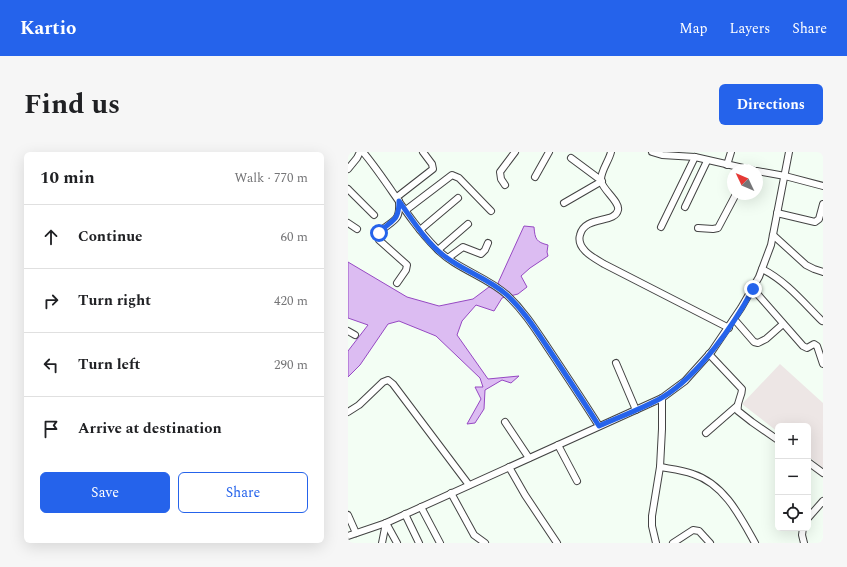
<!DOCTYPE html>
<meta charset="utf-8">
<style>
body{margin:0;font-family:Spectral,serif;background:#f6f6f6;color:#202124}
.controls{position:absolute;right:12px;bottom:12px;display:grid;overflow:hidden;border-radius:6px;box-shadow:0 4px 16px #0002}
.controls button{width:36px;height:36px;display:grid;place-items:center;padding:0;border:0;border-bottom:1px solid #e0e0e0;background:#fff;color:#202124;font:20px sans-serif}
.compass{position:absolute;left:379px;top:12px;width:36px;height:36px;border-radius:50%;background:#fff;box-shadow:0 4px 16px #0002;rotate:314deg}
.stop{position:absolute;width:12px;height:12px;margin:-9px;border:3px solid #2563eb;border-radius:50%;background:#fff}
.stop.end{background:#2563eb;border-color:#fff;box-shadow:0 1px 4px #0008}
.list{margin:0;padding:0;list-style:none}
h2{display:flex;justify-content:space-between;align-items:center;height:52px;margin:0;padding:0 16px;font-size:17px}
h2 small{font-size:13px;font-weight:400;color:#757577}
.list li{display:grid;grid-template-columns:26px 1fr auto;gap:12px;align-items:center;box-sizing:border-box;height:64px;padding:0 16px;border-top:1px solid #e0e0e0}
.list b{display:block;font-size:15px;white-space:nowrap}
.list em{font-size:13px;font-style:normal;color:#757577}
.actions{display:flex;gap:8px;padding:12px 16px}
.actions a{flex:1;padding:9px 0;border:1px solid #2563eb;border-radius:6px;text-align:center;font-size:14px;color:#2563eb}
.actions .main{background:#2563eb;color:#fff}
.icon{flex:none;width:22px;height:22px;fill:none;stroke:currentColor;stroke-width:2;stroke-linecap:round;stroke-linejoin:round}
.map{position:relative;flex:none;width:475px;height:391px;overflow:hidden;border-radius:6px}
header{display:flex;align-items:center;gap:24px;box-sizing:border-box;height:56px;padding:0 20px;background:#2563eb;color:#fff}
header strong{font-size:19px}
nav{display:flex;gap:22px;margin-inline-start:auto;font-size:14px}
.intro{display:flex;align-items:center;justify-content:space-between;box-sizing:border-box;height:96px;padding:0 24px}
h1{margin:0;font-size:28px}
.button{padding:10px 18px;border-radius:6px;background:#2563eb;color:#fff;font-size:14px;font-weight:700}
main{display:flex;gap:24px;padding:0 24px}
aside{flex:1;background:#fff;border-radius:6px;box-shadow:0 4px 16px #0002}
.map>svg:first-child{display:block}
.industrial{fill:#ede6e5}
.water{fill:#dcbcf2;stroke:#9649c3}
.lines{fill:none;stroke-linecap:round;stroke-linejoin:round}
.minor-casing{stroke:#434343;stroke-width:8}
.minor{stroke:#fff;stroke-width:6}
.route{stroke:#2563eb;stroke-width:5}
</style>
<header>
<strong>Kartio</strong>
<nav><a>Map</a><a>Layers</a><a>Share</a></nav>
</header>
<div class="intro"><h1>Find us</h1><a class="button">Directions</a></div>
<main>
<aside>
<h2>10 min<small>Walk · 770 m</small></h2>
<ul class="list">
<li><svg class="icon" aria-label="ahead" viewBox="0 0 24 24"><path d="M12 20V5M6 11l6-6 6 6"/></svg><div><b>Continue</b></div><em>60 m</em></li>
<li><svg class="icon" aria-label="right" viewBox="0 0 24 24"><path d="M7 20v-9h11M14 6l5 5-5 5"/></svg><div><b>Turn right</b></div><em>420 m</em></li>
<li><svg class="icon" aria-label="left" viewBox="0 0 24 24"><path d="M17 20v-9H6M10 6l-5 5 5 5"/></svg><div><b>Turn left</b></div><em>290 m</em></li>
<li><svg class="icon" aria-label="arrive" viewBox="0 0 24 24"><path d="M6 21V4h12l-3 4 3 4H6"/></svg><div><b>Arrive at destination</b></div></li>
</ul>
<div class="actions"><a class="main">Save</a><a>Share</a></div>
</aside>
<div class="map">
<svg width="475" height="391" viewBox="0 0 475 391">
<rect width="100%" height="100%" fill="#f3fef4"/>
<!-- industrial -->
<polygon class="industrial" points="432,212 475,251 475,316 460,304 460,274 430,274 430,280 394,252"/>
<!-- water -->
<g class="water">
<path d="M176 74 186 75C187 87 188 90 200 93L199 100 200 104 182 116 173 124 179 135 170 142 162 144 150 131Z"/>
<polygon points="0,110 59,145 91,154 125,147 141,135 148,137 157,145 154,146 146,159 128,153 114,169 109,183 140,227 171,224 163,231 154,228 137,238 136,257 127,271 119,272 133,247 127,235 135,235 132,226 88,184 51,169 40,172 12,213 0,225 0,199 20,173 0,166"/>
</g>
<g class="lines">
<defs>
<g id="minor">
<path d="M15 0C41 31 60 68 88 96 108 117 138 124 159 143 175 158 186 175 198 193 216 220 234 247 251 274"/>
<path d="M263 0C261 9 252 20 253 29 255 38 272 50 270 58 267 72 237 63 232 83 228 97 246 106 256 112L381 176"/>
<polyline points="304,0 314,3 347,5 404,18"/>
<polyline points="379,13 383,0"/>
<polyline points="0,17 9,6 12,0"/>
<polyline points="409,19 437,24 475,34"/>
<polyline points="187,25 201,0"/>
<polyline points="157,33 153,27 152,20 167,0"/>
<polyline points="0,37 26,63"/>
<polyline points="49,45 85,17 84,12 75,0"/>
<polyline points="216,51 254,29 223,6"/>
<polyline points="337,55 359,9"/>
<polyline points="58,58 104,23 111,26 143,59"/>
<polyline points="429,61 467,70 471,67 475,52"/>
<polyline points="0,71 9,77"/>
<polyline points="313,75 347,5"/>
<polyline points="350,76 365,77 370,76 388,42"/>
<polyline points="72,78 110,46"/>
<polyline points="425,83 458,113 466,117 475,120"/>
<polyline points="90,98 120,72"/>
<polyline points="100,106 115,95 133,102 137,98 140,91"/>
<path d="M414 117C438 129 455 150 474 169"/>
<path d="M49 131 58 118 59 113 31 88 30 85C32 75 44 73 49 65 52 60 51 54 51 49"/>
<polyline points="405,137 455,194 459,196 466,192 469,194 475,212"/>
<polyline points="386,167 406,190 410,191 418,187 435,172"/>
<polyline points="0,179 7,183"/>
<path d="M361 202 394 237C394 245 388 250 390 259L404 270 430 288"/>
<polyline points="268,211 288,258"/>
<polyline points="0,260 11,253 35,230 40,228 45,232 121,333"/>
<polyline points="157,270 181,306"/>
<polyline points="358,281 389,254"/>
<polyline points="210,293 229,329"/>
<polyline points="460,310 475,321"/>
<polyline points="161,315 177,343 209,391"/>
<path d="M312 315C323 317 334 318 345 322 376 332 392 364 407 391"/>
<polyline points="103,341 126,383 137,391"/>
<polyline points="73,355 92,391"/>
<polyline points="57,362 71,391"/>
<polyline points="0,363 8,381"/>
<polyline points="460,366 475,349"/>
<polyline points="38,371 49,391"/>
<polyline points="455,376 454,383 456,391"/>
<polyline points="0,384 38,371 314,246 337,229 364,199 393,156 411,125 423,93 441,0"/>
<polyline points="34,391 38,371"/>
<polyline points="308,391 304,374 304,364 312,315 314,277 314,246"/>
<polyline points="325,391 345,378 351,379 362,391"/>
</g>
</defs>
<!-- minor casing -->
<use href="#minor" class="minor-casing"/>
<!-- minor -->
<use href="#minor" class="minor"/>
</g>
<g class="lines">
<!-- route -->
<path class="route" d="M31 81C43 67 51 71 51 49 64 67 77 89 95 103 115 119 140 126 159 143 175 158 186 175 198 193 216 220 234 247 251 274 271 265 296 256 315 245 351 223 385 174 405 137"/>
</g>
</svg>
<div class="controls">
<button>+</button>
<button>−</button>
<button><svg class="icon" aria-label="locate" viewBox="0 0 24 24"><circle cx="12" cy="12" r="6"/><path d="M12 2v4M12 18v4M2 12h4M18 12h4"/></svg></button>
</div>
<svg class="compass" viewBox="-18 -18 36 36"><path d="M0-13l5 13h-10z" fill="#e53935"/><path d="M0 13l5-13h-10z" fill="#757577"/></svg>
<div class="stop" style="left:31px;top:81px"></div>
<div class="stop end" style="left:405px;top:137px"></div>
</div>
</main>
